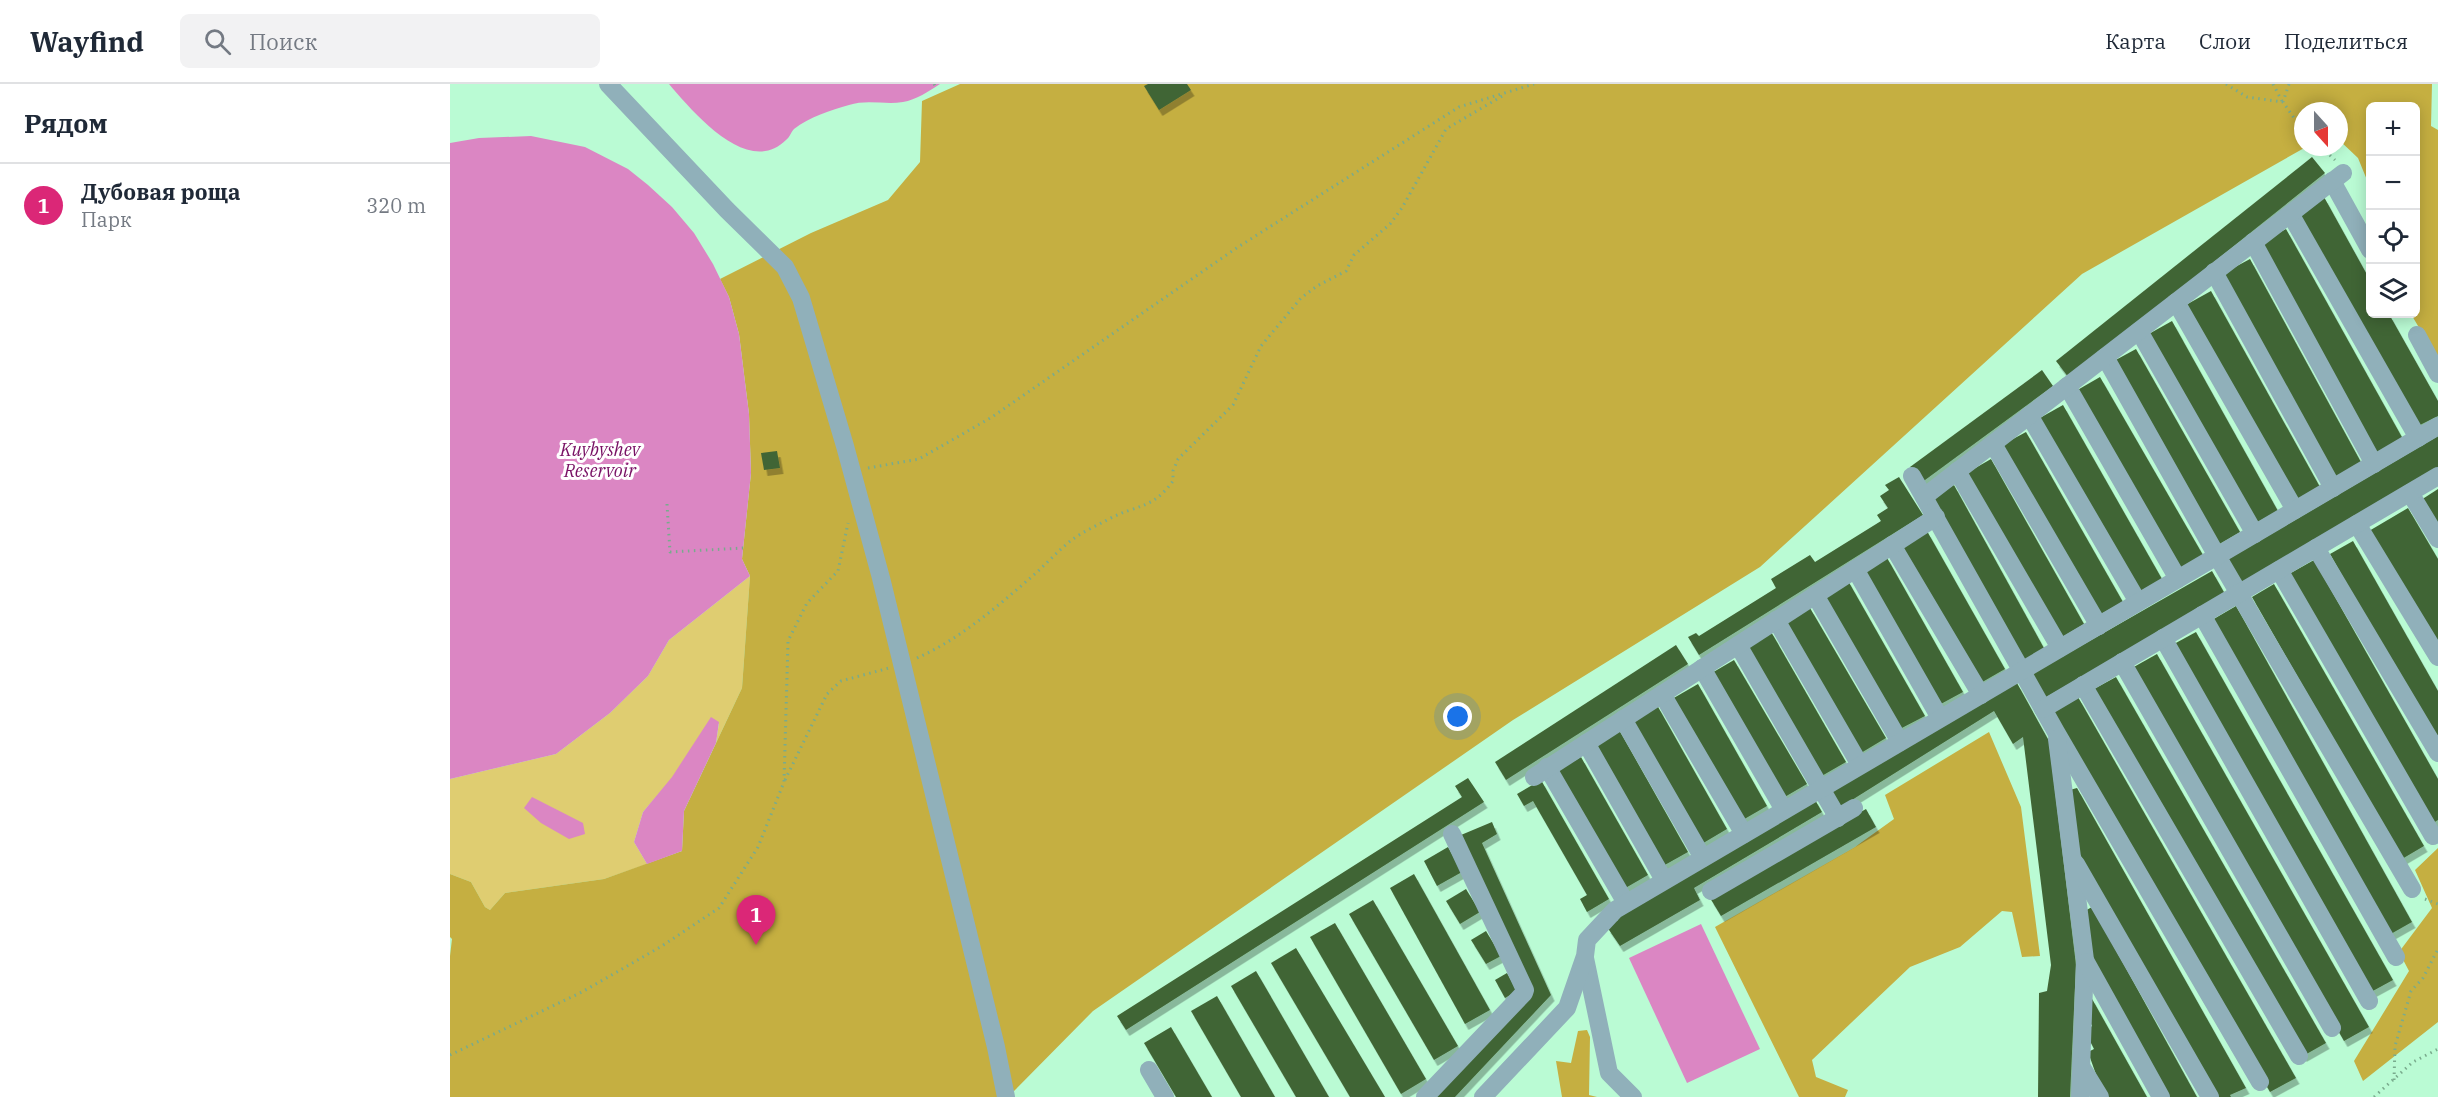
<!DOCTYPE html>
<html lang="ru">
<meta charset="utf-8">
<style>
body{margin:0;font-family:"IBM Plex Serif",serif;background:#f2f2f3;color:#1f2937}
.controls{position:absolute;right:18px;top:18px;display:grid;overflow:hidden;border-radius:9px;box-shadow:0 3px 15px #0003}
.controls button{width:54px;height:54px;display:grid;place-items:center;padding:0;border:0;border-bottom:2px solid #e0e1e3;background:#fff;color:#1f2937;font:30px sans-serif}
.compass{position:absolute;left:1844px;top:18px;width:54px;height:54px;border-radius:50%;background:#fff;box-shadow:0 3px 15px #0003;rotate:159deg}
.you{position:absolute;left:1008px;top:633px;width:21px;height:21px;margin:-15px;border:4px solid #fff;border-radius:50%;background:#1a73e8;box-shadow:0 0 0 9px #1a73e833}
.badge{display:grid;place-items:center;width:39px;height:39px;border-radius:50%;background:#db2777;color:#fff;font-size:20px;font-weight:700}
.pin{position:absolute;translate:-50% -50px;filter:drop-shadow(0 2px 3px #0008)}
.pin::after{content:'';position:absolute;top:32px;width:21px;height:18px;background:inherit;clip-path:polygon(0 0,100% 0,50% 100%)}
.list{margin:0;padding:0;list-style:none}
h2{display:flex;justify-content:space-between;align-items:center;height:78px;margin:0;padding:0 24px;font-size:26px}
h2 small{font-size:20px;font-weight:400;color:#747a83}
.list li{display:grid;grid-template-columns:39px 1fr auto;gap:18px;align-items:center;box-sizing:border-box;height:84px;padding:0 24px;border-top:2px solid #e0e1e3}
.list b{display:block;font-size:22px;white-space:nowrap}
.list p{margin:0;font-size:20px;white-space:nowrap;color:#747a83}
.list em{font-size:20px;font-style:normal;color:#747a83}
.icon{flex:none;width:33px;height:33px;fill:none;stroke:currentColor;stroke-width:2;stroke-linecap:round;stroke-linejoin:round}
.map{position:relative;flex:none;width:1988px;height:1013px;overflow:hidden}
header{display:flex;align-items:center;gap:36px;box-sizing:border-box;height:84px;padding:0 30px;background:#fff;border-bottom:2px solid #e0e1e3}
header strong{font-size:28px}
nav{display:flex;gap:33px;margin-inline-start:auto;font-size:21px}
.search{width:420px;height:54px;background:#f2f2f3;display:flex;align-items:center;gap:15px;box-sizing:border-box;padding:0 21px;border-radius:9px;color:#747a83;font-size:22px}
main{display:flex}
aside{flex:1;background:#fff}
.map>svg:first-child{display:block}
.green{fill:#dfcd71}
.forest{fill:#c5af41}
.water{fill:#db86c3}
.building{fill:#416535;filter:url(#shadow)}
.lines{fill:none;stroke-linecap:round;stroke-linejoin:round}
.path{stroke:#79ab8d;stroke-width:3;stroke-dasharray:1.5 4.5;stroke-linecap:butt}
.minor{stroke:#90b0ba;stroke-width:18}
.labels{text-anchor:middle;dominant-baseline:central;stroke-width:6;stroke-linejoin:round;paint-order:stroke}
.water-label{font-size:18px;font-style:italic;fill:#781164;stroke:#fff}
</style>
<header>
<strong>Wayfind</strong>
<div class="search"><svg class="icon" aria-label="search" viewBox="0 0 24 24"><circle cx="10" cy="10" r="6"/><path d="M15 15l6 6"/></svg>Поиск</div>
<nav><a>Карта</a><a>Слои</a><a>Поделиться</a></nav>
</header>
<main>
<aside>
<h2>Рядом<small></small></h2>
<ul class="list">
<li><span class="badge">1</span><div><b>Дубовая роща</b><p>Парк</p></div><em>320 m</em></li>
</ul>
</aside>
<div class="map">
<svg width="1988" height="1013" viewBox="0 0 1988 1013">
<defs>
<filter id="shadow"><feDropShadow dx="3.5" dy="6" stdDeviation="0" flood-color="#0004"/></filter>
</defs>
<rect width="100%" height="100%" fill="#bafbd4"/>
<!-- green -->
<polygon class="green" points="300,492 292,604 266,659 269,639 193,728 184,758 197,780 154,795 55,809 40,826 35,823 21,798 0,790 0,695 106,670 160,629 198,592 219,556"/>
<!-- forest -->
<g class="forest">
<polygon points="510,0 1982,0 1981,42 1988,46 1988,276 1961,230 1966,230 1966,22 1920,22 1920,161 1918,156 1917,96 1908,74 1889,56 1889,27 1853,27 1853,63 1856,63 1632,190 1310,483 1063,636 643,927 558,1013 0,1013 0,872 2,855 0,853 0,790 21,798 35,823 40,826 55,809 154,795 232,767 234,727 292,604 300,492 292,475 301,389 299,330 289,250 279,213 270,195 361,149 438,116 470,78 472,17"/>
<polygon points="1539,648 1571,723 1590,872 1572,873 1562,828 1552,827 1510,863 1460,883 1362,976 1366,993 1398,1006 1395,1013 1349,1013 1265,843 1405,763 1444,735 1435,711"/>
<polygon points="1988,764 1988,938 1913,997 1904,977 1959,887 1949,868 1982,824 1965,786"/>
<polygon points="1137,946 1140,953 1139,1011 1147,1013 1112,1013 1106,977 1121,979 1128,947"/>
</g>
<!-- water -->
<g class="water">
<path d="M219 0H490C479 7 466 16 453 18 435 21 417 15 399 21 381 26 359 33 344 45 341 48 340 53 336 56 298 94 243 28 219 0Z"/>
<polygon points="81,52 135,63 178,85 198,101 222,123 244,149 263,180 279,213 289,250 299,330 301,389 292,475 300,492 219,556 198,592 160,629 106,670 0,695 0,59 29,54"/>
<polygon points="261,633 269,638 266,659 234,727 232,767 197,780 184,758 193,728 222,693"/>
<polygon points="82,713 133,739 135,750 119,755 91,739 74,724"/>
<polygon points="1251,840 1310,965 1237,999 1179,874"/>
</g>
<!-- building -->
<g class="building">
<polygon points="698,0 737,0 741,6 709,26 694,2"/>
<polygon points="1862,73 1875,89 1619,294 1606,277"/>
<polygon points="1874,113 1920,196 1920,230 1939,230 1988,317 1988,332 1968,342 1848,127"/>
<polygon points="1836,145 1953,355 1927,370 1810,159"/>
<polygon points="1800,175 1912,380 1884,395 1772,190"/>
<polygon points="1761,207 1870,403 1842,418 1734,222"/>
<polygon points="1722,237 1828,427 1804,440 1697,251"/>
<polygon points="1686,265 1790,448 1766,462 1662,278"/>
<polygon points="1592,286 1603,302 1471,399 1460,383"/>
<polygon points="1650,293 1753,471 1727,486 1624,308"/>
<polygon points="1613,321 1712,495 1687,509 1588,335"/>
<polygon points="1576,348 1673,518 1647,532 1550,362"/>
<polygon points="1988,352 1988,387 1790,504 1775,477"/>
<polygon points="327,367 330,384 314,386 311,369"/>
<polygon points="1541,375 1634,540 1609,555 1515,390"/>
<polygon points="1449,393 1473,431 1249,571 1238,553 1246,549 1249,552 1326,504 1321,495 1360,471 1365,478 1431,437 1427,431 1438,424 1430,412 1439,406 1435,401"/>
<polygon points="1504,401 1595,566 1570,580 1479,415"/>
<polygon points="1988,405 1988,444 1971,416"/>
<polygon points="1958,424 1988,475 1988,563 1919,447"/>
<polygon points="1477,447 1555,585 1529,600 1451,462"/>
<polygon points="1903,457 1988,607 1988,651 1983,653 1880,470"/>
<polygon points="1436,472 1513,608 1489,621 1412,485"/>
<polygon points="1864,476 1988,695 1988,736 1980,741 1839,490"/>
<polygon points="1762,487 1775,510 1593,615 1580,591"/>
<polygon points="1397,495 1475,632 1448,646 1371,510"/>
<polygon points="1824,500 1974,762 1952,775 1802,513"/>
<polygon points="1786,522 1962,838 1939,851 1762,536"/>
<polygon points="1360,524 1436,654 1411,669 1334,539"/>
<polygon points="1320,546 1396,678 1370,693 1294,560"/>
<polygon points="1746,548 1943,896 1921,908 1724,560"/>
<polygon points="1226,561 1238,580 1056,696 1045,678"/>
<polygon points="1707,570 1919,943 1894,957 1682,584"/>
<polygon points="1284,576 1357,700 1333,714 1260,590"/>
<polygon points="1666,593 1876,959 1853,972 1642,606"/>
<polygon points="1567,599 1599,657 1626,881 1620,1013 1588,1013 1589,909 1597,907 1601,881 1573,653 1563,660 1544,627 1386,726 1375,708"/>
<polygon points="1248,600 1317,722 1291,737 1222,615"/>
<polygon points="1628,613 1846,994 1820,1008 1603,627"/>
<polygon points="1207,621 1277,745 1250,761 1180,636"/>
<polygon points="1168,644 1238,768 1213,782 1143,658"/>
<polygon points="1131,673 1198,791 1172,806 1105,688"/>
<polygon points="1018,694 1034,718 676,946 667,932 1012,713 1005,702"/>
<polygon points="1091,696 1159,815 1137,828 1130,815 1137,811 1083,717 1074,722 1067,710"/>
<polygon points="1627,704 1796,1004 1780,1011 1781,1013 1765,1013 1627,765 1616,707"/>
<polygon points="1364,714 1372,728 1244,804 1250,816 1170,862 1157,843 1168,836 1166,831"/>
<polygon points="1416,725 1426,743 1271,832 1260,814"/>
<polygon points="1042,738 1047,750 1032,759 1101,911 1005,1013 982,1013 1082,906 1011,751"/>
<polygon points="998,763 1012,788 987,802 974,777"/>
<polygon points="964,790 1040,926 1015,940 940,804"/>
<polygon points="1016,805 1030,828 1010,840 996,817"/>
<polygon points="923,816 1008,962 984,976 899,830"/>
<polygon points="1642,823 1747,1013 1714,1013 1640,879 1633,828"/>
<polygon points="885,839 976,995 951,1010 860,853"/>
<polygon points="1036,847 1051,872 1036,880 1021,856"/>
<polygon points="846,864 935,1013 900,1013 821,879"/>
<polygon points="806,887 879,1013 846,1013 781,902"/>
<polygon points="1057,889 1067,907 1055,914 1045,896"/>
<polygon points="767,912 825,1013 791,1013 741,927"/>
<polygon points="1641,913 1697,1013 1655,1013 1653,1010 1638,968 1644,965 1635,947 1642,942 1637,931"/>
<polygon points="721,943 762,1013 726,1013 694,959"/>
</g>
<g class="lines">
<!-- path -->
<g class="path">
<polyline points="484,0 486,3"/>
<polyline points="1776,0 1797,13 1833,18"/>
<polyline points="1823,0 1832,17"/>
<polyline points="1839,0 1833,18 1853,47"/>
<polyline points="1871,63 1885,76"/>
<polyline points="418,384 469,375 542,333 788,163 1009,23 1084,0"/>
<polyline points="217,420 220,468 293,464"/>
<path d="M467 574C512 554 549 521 586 489 597 479 607 468 619 458 630 449 646 442 659 435 687 420 702 426 723 397V387L728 375 783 321 811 262 851 214 867 202 896 187 904 171 940 140 952 124 996 45 1054 11"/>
<polyline points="335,696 377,610 391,597 439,584"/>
<polyline points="1975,815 1988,820"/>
<polyline points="0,971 132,908 212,862 269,824 308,763 334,698 338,557 357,519 388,487 398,439"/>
<polyline points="1944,996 1945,962 1961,907 1973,894 1988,865"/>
<polyline points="1924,1013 1963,978 1988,965"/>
</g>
<!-- minor -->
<g class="minor">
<polyline points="158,0 277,126 335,183 351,214 395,362 431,494 546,963 556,1013"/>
<polyline points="1882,97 1920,166"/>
<polyline points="1842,133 1968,354"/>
<polyline points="1803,158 1924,380"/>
<polyline points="1764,188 1883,404"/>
<polyline points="1726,218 1845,426"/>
<polyline points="1689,247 1805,450"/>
<polyline points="1967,251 1988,290"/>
<polyline points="1655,273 1767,472 1962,805"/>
<polyline points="1617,302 1728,495"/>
<polyline points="1579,331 1688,518"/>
<polyline points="1543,360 1649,542"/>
<polyline points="1507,387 1610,564"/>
<polyline points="1462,392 1606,648 1810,998"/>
<polyline points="1960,409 1988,455"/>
<polyline points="1474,413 1893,89"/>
<polyline points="1907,440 1988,573"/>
<polyline points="1442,461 1531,611"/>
<polyline points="1866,464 1988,669"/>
<polyline points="1405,485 1490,634"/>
<polyline points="1829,486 1983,752"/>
<polyline points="1365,511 1450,658"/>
<polyline points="1752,531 1946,873"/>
<polyline points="1326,536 1410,681"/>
<polyline points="1713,554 1919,917"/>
<polyline points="1288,561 1388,734"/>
<polyline points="1672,578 1882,944"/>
<polyline points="1252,584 1334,726"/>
<polyline points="1633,601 1849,972"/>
<polyline points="1212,610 1294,750"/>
<polyline points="1593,625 1988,392"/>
<polyline points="1173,635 1253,774"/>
<polyline points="1607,655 1635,876 1630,1013"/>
<polyline points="1136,659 1214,796"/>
<polyline points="1097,683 1176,819"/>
<polyline points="1084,693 1486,433"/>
<polyline points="1626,780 1760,1013"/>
<polyline points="1261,807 1404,724"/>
<polyline points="1135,874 1159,989 1183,1013"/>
<polyline points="1636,878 1711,1013"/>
<polyline points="1631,982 1650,1013"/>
<polyline points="699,986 715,1013"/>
<polyline points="975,1013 1074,909 1075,906 1002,750"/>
<polyline points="1033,1013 1117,924 1135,872 1137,856 1165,826 1988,342"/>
</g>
</g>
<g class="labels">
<!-- water labels -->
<g class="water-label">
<text x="150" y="365">Kuybyshev<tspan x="150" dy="21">Reservoir</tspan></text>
</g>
</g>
</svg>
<div class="controls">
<button>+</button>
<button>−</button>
<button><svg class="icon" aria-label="locate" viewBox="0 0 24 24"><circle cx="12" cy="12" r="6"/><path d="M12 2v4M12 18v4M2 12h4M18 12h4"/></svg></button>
<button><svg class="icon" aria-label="layers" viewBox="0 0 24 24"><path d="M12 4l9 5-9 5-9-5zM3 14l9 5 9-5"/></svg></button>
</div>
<svg class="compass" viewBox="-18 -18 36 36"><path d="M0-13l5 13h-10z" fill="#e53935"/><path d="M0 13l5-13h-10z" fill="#747a83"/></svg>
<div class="you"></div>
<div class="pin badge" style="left:306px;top:861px">1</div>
</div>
</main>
